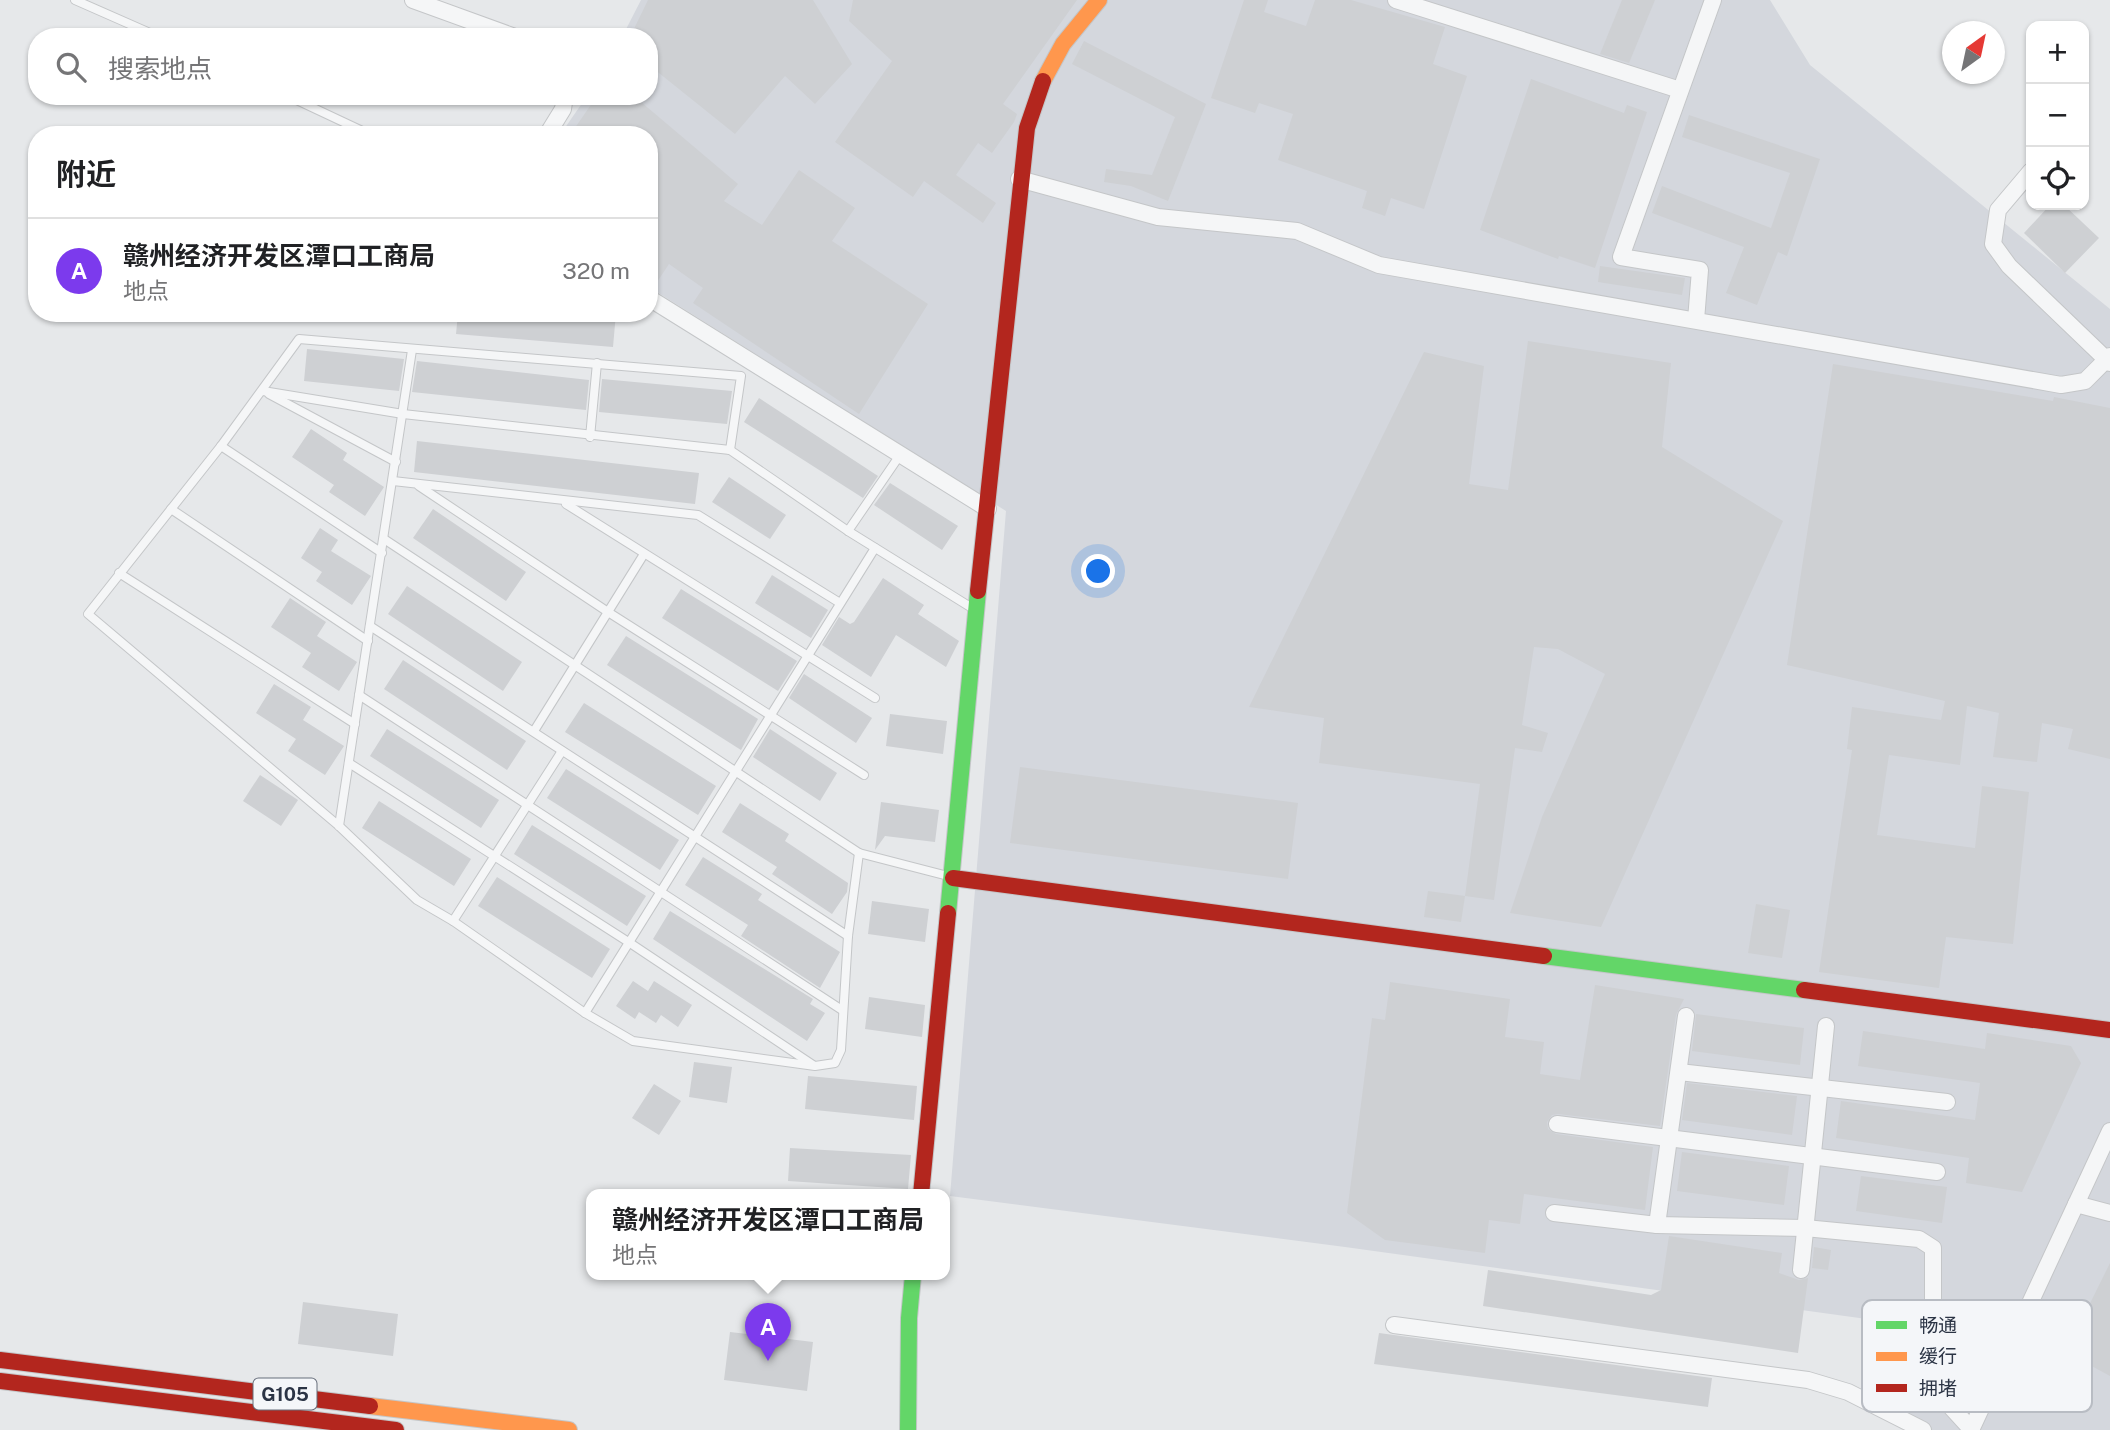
<!DOCTYPE html>
<html lang="zh">
<meta charset="utf-8">
<style>
body{margin:0;font-family:"Public Sans","Noto Sans SC",sans-serif;background:#f2f2f2;color:#202124}
.controls{position:absolute;right:21px;top:21px;display:grid;overflow:hidden;border-radius:14px;box-shadow:0 2px 5px #0004}
.controls button{width:63px;height:63px;display:grid;place-items:center;padding:0;border:0;border-bottom:2px solid #e0e0e0;background:#fff;color:#202124;font:35px sans-serif}
.compass{position:absolute;left:1942px;top:21px;width:63px;height:63px;border-radius:50%;background:#fff;box-shadow:0 2px 5px #0004;rotate:33deg}
.you{position:absolute;left:1099px;top:572px;width:24px;height:24px;margin:-18px;border:5px solid #fff;border-radius:50%;background:#1a73e8;box-shadow:0 0 0 10px #1a73e833}
.badge{display:grid;place-items:center;width:46px;height:46px;border-radius:50%;background:#7c3aed;color:#fff;font-size:23px;font-weight:700}
.pin{position:absolute;translate:-50% -58px;filter:drop-shadow(0 2px 4px #0008)}
.pin::after{content:'';position:absolute;top:37px;width:24px;height:21px;background:inherit;clip-path:polygon(0 0,100% 0,50% 100%)}
.popup{position:absolute;left:586px;top:1189px;width:364px;height:91px;box-sizing:border-box;display:grid;place-content:center;border-radius:14px;background:#fff;filter:drop-shadow(0 2px 5px #0005);font-size:23px;white-space:nowrap;color:#757577}
.popup b{font-size:26px;color:#202124}
.popup::after{content:'';position:absolute;left:50%;top:100%;margin-left:-14px;border:14px solid transparent;border-top-color:#fff}
.list{margin:0;padding:0;list-style:none}
h2{display:flex;justify-content:space-between;align-items:center;height:91px;margin:0;padding:0 28px;font-size:30px}
h2 small{font-size:23px;font-weight:400;color:#757577}
.list li{display:grid;grid-template-columns:46px 1fr auto;gap:21px;align-items:center;box-sizing:border-box;height:105px;padding:0 28px;border-top:2px solid #e0e0e0}
.list b{display:block;font-size:26px;white-space:nowrap}
.list p{margin:0;font-size:23px;white-space:nowrap;color:#757577}
.list em{font-size:23px;font-style:normal;color:#757577}
.icon{flex:none;width:38px;height:38px;fill:none;stroke:currentColor;stroke-width:2;stroke-linecap:round;stroke-linejoin:round}
.map{position:relative;flex:none;width:2110px;height:1430px;overflow:hidden}
.search{position:absolute;background:#fff;box-shadow:0 2px 5px #0004;left:28px;top:28px;width:630px;height:77px;display:flex;align-items:center;gap:18px;box-sizing:border-box;padding:0 24px;border-radius:28px;color:#757577;font-size:26px}
.panel{position:absolute;background:#fff;box-shadow:0 2px 5px #0004;left:28px;top:126px;width:630px;height:196px;border-radius:28px}
.map>svg:first-child{display:block}
.built{fill:#d4d7dd}
.building{fill:#ced0d3}
.lines{fill:none;stroke-linecap:round;stroke-linejoin:round}
.lane-casing{stroke:#c4c6c8;stroke-width:10}
.street-casing{stroke:#c4c6c8;stroke-width:18}
.fast-casing{stroke:#c4c6c8;stroke-width:18}
.slow-casing{stroke:#c4c6c8;stroke-width:18}
.jam-casing{stroke:#c4c6c8;stroke-width:18}
.lane{stroke:#f5f6f7;stroke-width:8}
.street{stroke:#f5f6f7;stroke-width:16}
.fast{stroke:#63d668;stroke-width:16}
.slow{stroke:#ff974d;stroke-width:16}
.jam{stroke:#b3261e;stroke-width:16}
.labels{text-anchor:middle;dominant-baseline:central;stroke-width:5;stroke-linejoin:round;paint-order:stroke}
.shield{fill:#f4f6f9;stroke:#676e7b;stroke-width:2}
.shield-label{font-size:19px;font-weight:bold;fill:#2b3445}
.key{fill:#f4f6f9;stroke:#b8bcc3;stroke-width:2}
.key-label{font-size:19px;fill:#2b3445}
</style>
<div class="map">
<svg width="2110" height="1430" viewBox="0 0 2110 1430">
<rect width="100%" height="100%" fill="#e6e8ea"/>
<!-- built -->
<polygon class="built" points="641,0 1770,0 1810,65 2110,309 2110,1430 1909,1430 1910,1325 1345,1247 950,1196 1006,511 649,287 649,135 560,135 587,96 649,96 649,37 622,37"/>
<!-- building -->
<g class="building">
<polygon points="648,0 813,0 852,64 815,104 785,76 735,134 649,65 649,37 630,37"/>
<polygon points="853,0 1077,0 1003,104 1017,114 1014,122 992,153 978,143 956,175 996,203 983,223 924,181 913,197 835,142 892,61 849,21"/>
<polygon points="1244,0 1268,0 1264,12 1306,26 1315,0 1351,0 1445,27 1433,64 1467,76 1424,209 1391,198 1385,216 1362,208 1367,191 1278,160 1293,114 1259,103 1255,113 1211,98"/>
<polygon points="1622,0 1655,0 1629,63 1600,54"/>
<polygon points="1084,41 1206,104 1168,201 1131,186 1104,182 1106,169 1152,175 1175,117 1072,64"/>
<polygon points="1531,79 1624,113 1627,105 1647,112 1595,268 1559,256 1558,259 1480,230"/>
<polygon points="597,96 634,96 738,184 724,201 762,225 799,170 855,208 832,241 928,304 859,414 693,303 703,288 669,264 653,288 649,288 649,135 570,135"/>
<polygon points="1689,115 1820,159 1787,256 1778,252 1757,305 1726,293 1744,247 1652,213 1662,186 1771,228 1790,173 1682,137"/>
<polygon points="2050,205 2064,205 2099,238 2065,273 2024,233"/>
<polygon points="1600,266 1685,278 1682,295 1598,282"/>
<polygon points="458,313 616,313 613,347 456,334"/>
<polygon points="1528,341 1671,363 1662,447 1783,521 1601,927 1510,913 1542,817 1605,674 1558,649 1534,647 1522,725 1548,733 1542,752 1515,748 1494,900 1465,896 1480,784 1319,763 1324,718 1249,707 1424,352 1484,366 1469,484 1508,490"/>
<polygon points="307,349 404,359 399,391 304,381"/>
<polygon points="417,361 589,380 586,410 412,392"/>
<polygon points="1833,364 2053,401 2054,397 2110,408 2110,759 2068,749 2073,729 2042,723 2037,762 1993,757 1999,713 1967,706 1960,765 1889,755 1877,835 1975,848 1982,786 2029,792 2013,944 1946,937 1939,988 1819,972 1852,750 1847,749 1852,707 1941,720 1945,701 1787,665"/>
<polygon points="602,379 732,391 727,424 599,412"/>
<polygon points="759,398 878,476 863,498 744,422"/>
<polygon points="311,429 347,453 343,460 384,487 365,516 329,492 334,485 292,457"/>
<polygon points="417,441 699,473 695,504 414,472"/>
<polygon points="729,477 786,515 770,539 712,502"/>
<polygon points="890,483 958,526 942,550 874,505"/>
<polygon points="433,509 526,572 506,601 413,538"/>
<polygon points="320,528 338,540 331,551 371,576 352,605 316,581 322,572 301,558"/>
<polygon points="772,575 828,610 811,638 755,603"/>
<polygon points="883,578 924,605 918,614 959,641 946,667 896,635 871,677 822,645 839,617 850,624 854,622"/>
<polygon points="407,586 522,662 503,691 388,614"/>
<polygon points="681,589 797,661 778,691 662,618"/>
<polygon points="290,598 326,622 317,636 357,662 339,691 302,667 311,653 271,627"/>
<polygon points="626,636 758,719 741,750 607,665"/>
<polygon points="403,660 526,741 507,770 384,689"/>
<polygon points="804,674 872,718 856,743 789,698"/>
<polygon points="274,684 311,707 303,720 344,746 325,775 288,751 296,739 256,713"/>
<polygon points="584,703 716,786 698,815 565,732"/>
<polygon points="890,714 947,721 943,754 886,746"/>
<polygon points="387,729 499,800 481,828 370,756"/>
<polygon points="770,729 837,773 820,801 753,757"/>
<polygon points="1020,767 1298,803 1288,879 1010,843"/>
<polygon points="566,769 679,840 660,870 547,798"/>
<polygon points="260,775 298,800 281,826 243,801"/>
<polygon points="379,801 471,859 454,886 362,828"/>
<polygon points="881,802 939,810 935,842 885,836 875,850"/>
<polygon points="740,803 789,834 785,841 848,883 847,892 832,914 772,874 777,867 722,832"/>
<polygon points="532,825 646,896 627,926 514,854"/>
<polygon points="703,857 762,894 758,900 840,952 820,988 741,936 748,925 685,885"/>
<polygon points="497,877 610,949 592,978 478,906"/>
<polygon points="1428,891 1465,896 1461,922 1424,917"/>
<polygon points="872,901 929,909 925,942 868,934"/>
<polygon points="1756,904 1790,910 1782,958 1748,953"/>
<polygon points="670,911 813,999 810,1004 825,1013 807,1041 653,939"/>
<polygon points="633,981 648,991 654,981 692,1005 678,1027 661,1015 656,1023 639,1012 635,1019 616,1006"/>
<polygon points="1390,982 1510,999 1505,1037 1544,1042 1540,1074 1580,1080 1595,985 1684,999 1676,1015 1660,1126 1558,1114 1552,1115 1547,1122 1548,1129 1556,1134 1653,1147 1645,1210 1524,1194 1520,1224 1489,1220 1485,1253 1385,1240 1347,1213 1372,1018 1385,1020"/>
<polygon points="869,997 925,1005 922,1037 865,1029"/>
<polygon points="1696,1014 1804,1028 1800,1065 1692,1051"/>
<polygon points="1863,1031 1985,1049 1987,1033 2071,1046 2081,1063 2022,1192 1966,1183 1969,1158 1836,1138 1841,1101 1975,1120 1980,1083 1858,1066"/>
<polygon points="694,1062 732,1067 727,1103 689,1097"/>
<polygon points="808,1076 917,1086 914,1120 805,1109"/>
<polygon points="1687,1083 1797,1096 1792,1135 1682,1120"/>
<polygon points="654,1084 681,1101 659,1135 632,1118"/>
<polygon points="790,1148 911,1155 908,1189 788,1181"/>
<polygon points="1682,1152 1789,1166 1784,1205 1677,1191"/>
<polygon points="1861,1176 1947,1187 1942,1223 1856,1211"/>
<polygon points="1669,1236 1782,1253 1779,1273 1799,1280 1808,1278 1798,1353 1483,1306 1488,1270 1651,1295 1661,1290"/>
<polygon points="1814,1247 1831,1250 1828,1270 1812,1268"/>
<polygon points="2110,1263 2110,1376 2066,1352"/>
<polygon points="303,1302 398,1314 393,1356 298,1344"/>
<polygon points="730,1332 813,1342 807,1391 724,1380"/>
<polygon points="1379,1333 1712,1378 1708,1407 1374,1364"/>
</g>
<g class="lines">
<defs>
<g id="lane">
<polyline points="75,0 159,37"/>
<polyline points="288,96 371,135"/>
<polyline points="263,391 403,414 730,450 848,531 972,608"/>
<polyline points="269,394 396,462"/>
<polyline points="590,437 597,363"/>
<polyline points="221,446 382,553"/>
<polyline points="730,450 741,376 299,339 221,446 88,614 339,826 417,900 453,921 585,1013 633,1041 815,1066 835,1063 841,1050 848,936 859,853"/>
<polyline points="393,481 698,515 840,603"/>
<polyline points="419,486 608,612 864,775"/>
<polyline points="566,504 875,698"/>
<polyline points="171,509 368,641"/>
<polyline points="848,531 900,455"/>
<polyline points="384,539 859,853 948,876"/>
<polyline points="119,573 355,724"/>
<polyline points="370,626 848,936"/>
<polyline points="359,695 842,1010"/>
<polyline points="534,731 644,554"/>
<polyline points="349,763 630,943 813,1065"/>
<polyline points="339,826 412,350"/>
<polyline points="453,921 562,751"/>
<polyline points="585,1013 875,548"/>
</g>
<g id="street">
<polyline points="413,0 515,37"/>
<polyline points="1396,0 1680,90"/>
<polyline points="547,135 563,109 565,96"/>
<polyline points="2031,171 1998,210 1993,244 2009,266 2110,363"/>
<polyline points="1019,179 1158,217 1297,231 1379,265 2061,385 2085,381 2110,356"/>
<polyline points="649,298 988,509"/>
<polyline points="1696,320 1700,270 1621,257 1713,0"/>
<polyline points="1679,1072 1947,1102"/>
<polyline points="1557,1124 1937,1172"/>
<polyline points="2076,1204 2110,1213"/>
<polyline points="1554,1213 1657,1225 1805,1228 1919,1239 1933,1248 1933,1369 1941,1396 1971,1429"/>
<polyline points="1657,1225 1686,1016"/>
<polyline points="1801,1270 1826,1026"/>
<polyline points="1394,1325 1808,1380 1848,1392 1923,1430"/>
<polyline points="1971,1430 2110,1131"/>
</g>
<g id="fast">
<polyline points="948,913 978,591"/>
<polyline points="1544,956 1804,990"/>
<polyline points="908,1430 909,1318 913,1275"/>
</g>
<g id="slow">
<polyline points="1043,81 1063,44 1099,0"/>
<polyline points="370,1406 569,1430"/>
</g>
<g id="jam">
<polyline points="978,591 1027,128 1043,81"/>
<polyline points="953,878 1544,956"/>
<polyline points="1804,990 2110,1030"/>
<polyline points="921,1195 948,913"/>
<polyline points="0,1360 370,1406"/>
<polyline points="0,1381 396,1430"/>
</g>
</defs>
<!-- lane casing -->
<use href="#lane" class="lane-casing"/>
<!-- street casing -->
<use href="#street" class="street-casing"/>
<!-- fast casing -->
<use href="#fast" class="fast-casing"/>
<!-- slow casing -->
<use href="#slow" class="slow-casing"/>
<!-- jam casing -->
<use href="#jam" class="jam-casing"/>
<!-- lane -->
<use href="#lane" class="lane"/>
<!-- street -->
<use href="#street" class="street"/>
<!-- fast -->
<use href="#fast" class="fast"/>
<!-- slow -->
<use href="#slow" class="slow"/>
<!-- jam -->
<use href="#jam" class="jam"/>
</g>
<g class="labels">
<!-- shield labels -->
<rect class="shield" x="253.5" y="1378.5" width="63" height="31" rx="5"/>
<g class="shield-label">
<text x="285" y="1394">G105</text>
</g>
</g>
<!-- legend -->
<rect x="1862" y="1300" width="230" height="112" rx="10" class="key"/>
<rect x="1876" y="1321" width="31" height="8" fill="#63d668"/>
<rect x="1876" y="1352" width="31" height="9" fill="#ff974d"/>
<rect x="1876" y="1384" width="31" height="8" fill="#b3261e"/>
<g class="key-label">
<text x="1919" y="1332">畅通</text>
<text x="1919" y="1363">缓行</text>
<text x="1919" y="1395">拥堵</text>
</g>
</svg>
<div class="controls">
<button>+</button>
<button>−</button>
<button><svg class="icon" aria-label="locate" viewBox="0 0 24 24"><circle cx="12" cy="12" r="6"/><path d="M12 2v4M12 18v4M2 12h4M18 12h4"/></svg></button>
</div>
<svg class="compass" viewBox="-18 -18 36 36"><path d="M0-13l5 13h-10z" fill="#e53935"/><path d="M0 13l5-13h-10z" fill="#757577"/></svg>
<div class="you"></div>
<div class="pin badge" style="left:768px;top:1361px">A</div>
<div class="popup"><b>赣州经济开发区潭口工商局</b>地点</div>
<div class="search"><svg class="icon" aria-label="search" viewBox="0 0 24 24"><circle cx="10" cy="10" r="6"/><path d="M15 15l6 6"/></svg>搜索地点</div>
<section class="panel">
<h2>附近<small></small></h2>
<ul class="list">
<li><span class="badge">A</span><div><b>赣州经济开发区潭口工商局</b><p>地点</p></div><em>320 m</em></li>
</ul>
</section>
</div>
